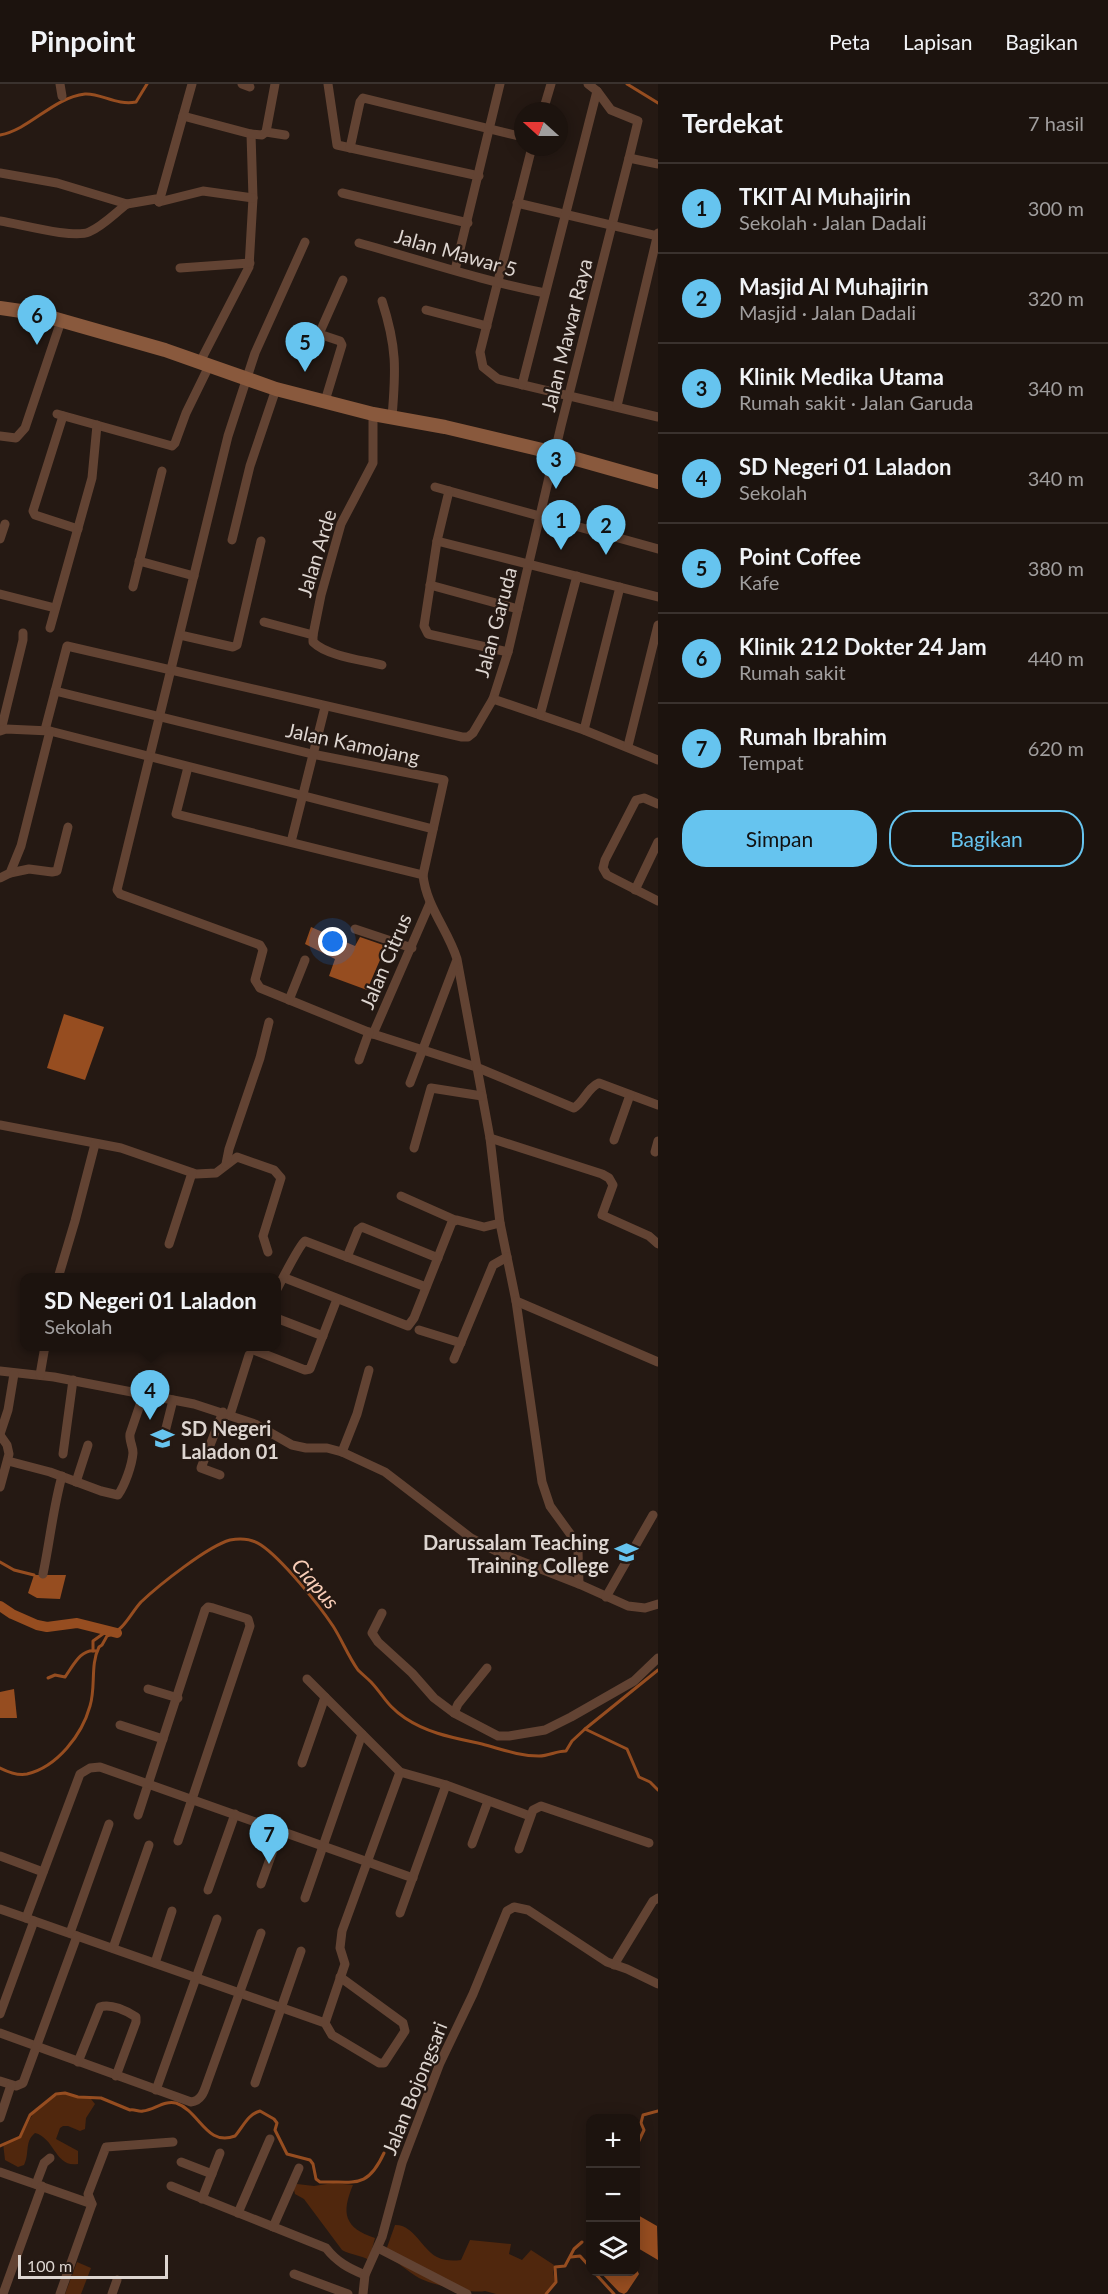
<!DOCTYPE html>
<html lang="id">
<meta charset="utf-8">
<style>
body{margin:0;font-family:Lato,sans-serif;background:#251c17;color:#f1f3f6}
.controls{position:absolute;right:18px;bottom:18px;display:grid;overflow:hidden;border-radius:12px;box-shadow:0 3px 15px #0003}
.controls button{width:54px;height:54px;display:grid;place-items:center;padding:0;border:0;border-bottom:2px solid #3a322e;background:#1c130e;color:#f1f3f6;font:30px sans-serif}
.compass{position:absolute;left:514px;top:18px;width:54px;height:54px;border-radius:50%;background:#1c130e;box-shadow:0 3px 15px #0003;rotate:291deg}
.scale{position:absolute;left:18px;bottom:15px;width:150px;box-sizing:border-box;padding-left:6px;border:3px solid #ddd5d0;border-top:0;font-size:16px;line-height:21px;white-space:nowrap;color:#ddd5d0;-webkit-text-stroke:4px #251913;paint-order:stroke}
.you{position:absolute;left:333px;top:858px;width:21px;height:21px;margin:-15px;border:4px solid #fff;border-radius:50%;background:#1a73e8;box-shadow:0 0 0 9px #1a73e833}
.badge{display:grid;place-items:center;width:39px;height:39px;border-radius:50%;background:#66c4ef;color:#111;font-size:20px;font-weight:700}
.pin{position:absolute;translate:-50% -50px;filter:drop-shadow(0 2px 3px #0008)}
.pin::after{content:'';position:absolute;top:32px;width:21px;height:18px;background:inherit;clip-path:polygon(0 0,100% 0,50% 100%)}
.popup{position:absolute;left:20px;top:1189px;width:261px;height:78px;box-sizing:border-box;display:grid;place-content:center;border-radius:12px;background:#1c130e;filter:drop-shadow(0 2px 4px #0005);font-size:20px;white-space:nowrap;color:#a09e9e}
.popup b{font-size:22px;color:#f1f3f6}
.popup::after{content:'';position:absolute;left:50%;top:100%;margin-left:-12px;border:12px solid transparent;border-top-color:#1c130e}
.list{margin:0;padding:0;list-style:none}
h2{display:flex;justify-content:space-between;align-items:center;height:78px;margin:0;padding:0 24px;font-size:26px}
h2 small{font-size:20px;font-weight:400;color:#a09e9e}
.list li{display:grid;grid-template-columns:39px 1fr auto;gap:18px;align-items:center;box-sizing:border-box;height:90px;padding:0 24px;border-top:2px solid #3a322e}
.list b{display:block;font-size:22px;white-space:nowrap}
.list p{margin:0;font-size:20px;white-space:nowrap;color:#a09e9e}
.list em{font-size:20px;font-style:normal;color:#a09e9e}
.actions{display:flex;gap:12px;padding:18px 24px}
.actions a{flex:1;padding:14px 0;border:2px solid #66c4ef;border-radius:24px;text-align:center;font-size:21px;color:#66c4ef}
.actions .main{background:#66c4ef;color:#111}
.icon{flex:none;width:33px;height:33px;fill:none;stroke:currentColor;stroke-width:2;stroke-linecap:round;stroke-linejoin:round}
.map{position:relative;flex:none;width:658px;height:2210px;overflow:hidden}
header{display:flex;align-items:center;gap:36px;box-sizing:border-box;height:84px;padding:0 30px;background:#1c130e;border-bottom:2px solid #3a322e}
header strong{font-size:28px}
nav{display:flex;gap:33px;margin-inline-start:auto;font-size:21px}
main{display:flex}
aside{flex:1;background:#1c130e}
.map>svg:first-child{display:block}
.green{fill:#50270d}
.water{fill:#964d20}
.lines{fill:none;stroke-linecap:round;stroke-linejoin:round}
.stream{stroke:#964d20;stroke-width:3}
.canal{stroke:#964d20;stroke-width:10}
.street{stroke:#624333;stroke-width:9}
.secondary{stroke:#89593d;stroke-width:14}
.labels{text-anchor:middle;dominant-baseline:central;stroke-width:4.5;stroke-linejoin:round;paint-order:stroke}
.street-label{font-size:20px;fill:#ddd5d0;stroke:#251913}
.poi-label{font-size:20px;font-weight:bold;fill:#ddd5d0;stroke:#251913;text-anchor:start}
.water-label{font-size:21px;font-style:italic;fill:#f8cdb7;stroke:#251913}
</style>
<header>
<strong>Pinpoint</strong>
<nav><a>Peta</a><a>Lapisan</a><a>Bagikan</a></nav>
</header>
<main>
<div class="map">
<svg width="658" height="2210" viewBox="0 0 658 2210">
<rect width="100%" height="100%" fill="#251913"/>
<!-- green -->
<g class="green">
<path d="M65 2009 91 2015 95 2020 86 2034 85 2045 80 2047 68 2042H63L60 2044 56 2055 78 2067V2080C55 2084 55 2054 35 2049 24 2058 30 2069 24 2081L18 2083 5 2076 3 2059 21 2053C32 2034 28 2031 48 2017 55 2013 56 2010 65 2009Z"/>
<path d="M333 2099 353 2101C341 2129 344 2144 375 2154L369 2176C360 2171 351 2171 342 2166L304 2115 295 2110 293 2102 297 2100 314 2102Z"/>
<path d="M395 2141C413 2140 422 2165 437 2173 445 2177 453 2177 461 2176L470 2156 511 2160 509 2170 522 2176 531 2166 554 2181 553 2188 555 2197 544 2210H496L485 2207C473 2210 432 2201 419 2194 407 2187 396 2177 385 2169Z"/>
<polygon points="77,2178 91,2184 81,2210 65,2210"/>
</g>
<!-- water -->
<g class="water">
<polygon points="311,843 355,862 360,853 386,862 367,906 329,892 335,875 305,860"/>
<polygon points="64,930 104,943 85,996 47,984"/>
<polygon points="34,1491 66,1491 60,1515 37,1514 28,1509"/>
<polygon points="14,1605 17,1634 0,1634 0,1608"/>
<polygon points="636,2130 657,2142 658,2176 636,2163"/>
<polygon points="636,2184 639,2190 627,2208 624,2210 619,2208 600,2188 636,2188"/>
</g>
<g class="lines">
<!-- stream -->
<g class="stream">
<polyline points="627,0 658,19"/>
<path d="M0 51C31 45 52 14 85 10 101 9 117 22 136 18L147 0"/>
<polyline points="0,1478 14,1486 34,1491"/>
<polyline points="93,1567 93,1557 107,1547"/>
<path d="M48 1594 55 1591 65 1593C73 1582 81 1564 96 1567"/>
<polyline points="585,1645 627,1665 639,1693 650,1698 658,1706"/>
<path d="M0 1684C8 1688 17 1692 27 1690 57 1683 82 1651 90 1622 96 1603 90 1581 99 1563L102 1561 107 1552C124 1547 130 1530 141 1518 159 1501 208 1462 230 1456 240 1454 252 1455 261 1461 282 1475 319 1521 333 1542 342 1556 348 1572 358 1586 362 1590 367 1594 371 1598 384 1612 387 1622 405 1634 429 1650 455 1654 482 1660 501 1665 519 1672 539 1672 549 1672 556 1667 566 1667L572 1657 585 1645 658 1586"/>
<path d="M0 2062 20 2053 30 2031 56 2010 65 2009 78 2013 101 2014 130 2026C135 2025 138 2028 143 2027 154 2026 164 2016 176 2019 200 2027 206 2063 235 2052 243 2043 248 2030 260 2027L274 2035 277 2039 275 2046 287 2070 310 2076 313 2080 316 2095 320 2098C354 2097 367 2106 384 2069"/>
<polyline points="636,2074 636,2063 644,2046 641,2039 643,2031 658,2027"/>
<polyline points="571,2173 580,2172 590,2183"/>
<polyline points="594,2188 614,2210"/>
<polyline points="546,2210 556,2198 555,2183 565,2182 574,2165 582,2158"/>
</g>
<!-- canal -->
<polyline class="canal" points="0,1522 12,1530 37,1541 47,1543 77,1539 117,1549"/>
<!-- street -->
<g class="street">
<polyline points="60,0 62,12"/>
<polyline points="242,0 250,3"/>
<polyline points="328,0 337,61 479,92"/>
<polyline points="588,0 597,7 611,26 638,37 629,74 658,80"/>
<polyline points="543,27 551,0"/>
<polyline points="183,32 251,50 253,114 249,183 200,278"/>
<polyline points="266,48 285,51"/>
<polyline points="251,50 262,51 266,48 275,0"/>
<polyline points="532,63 480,268 483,283 498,295 658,333"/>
<polyline points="350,64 360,18 363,14 523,53"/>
<polyline points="629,74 561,342 508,568 493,615 584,646 658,676"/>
<polyline points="0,89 57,99 127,120 156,115 159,118 203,107 253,114"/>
<polyline points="342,109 468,139"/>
<polyline points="159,118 192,0"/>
<polyline points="517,119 658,152"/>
<path d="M0 137C20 140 73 155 89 148 103 142 115 129 127 120"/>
<path d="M305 158 255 269 228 352 117 806 120 810 260 861 263 866 255 896 260 904 373 950 476 983 574 1024C585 1017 587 1004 599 999L658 1021"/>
<path d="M359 159C421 176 482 197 545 209"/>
<polyline points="180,184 250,179"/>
<polyline points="455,186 500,0"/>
<path d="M382 217C397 263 396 286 392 333"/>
<polyline points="426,226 487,242"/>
<polyline points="522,301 597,7"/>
<polyline points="325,317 342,261 340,257 319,250 343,196"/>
<polyline points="617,322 658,149"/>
<polyline points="57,330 172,362 175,359 186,329 209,282"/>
<polyline points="63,332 33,427 35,431 78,445"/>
<polyline points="0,352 16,354 25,344 61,237"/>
<polyline points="435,403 658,465"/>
<polyline points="449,407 437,457 424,542 428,550 508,568"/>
<polyline points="0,455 5,440"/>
<polyline points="232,456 250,382 276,305"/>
<polyline points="437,457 658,513"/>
<polyline points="139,477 194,492"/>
<polyline points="430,501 518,525"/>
<polyline points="133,503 162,387"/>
<polyline points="0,510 55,524"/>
<path d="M264 538 313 551V558C327 572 362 576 382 581"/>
<polyline points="50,544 92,394 97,341"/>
<polyline points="180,551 233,563 237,561 261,457"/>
<polyline points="313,551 321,511 341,440 373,379 373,330"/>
<path d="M55 607 312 670 444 696 423 791C426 822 448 846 457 875L490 1054 500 1139 516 1217 542 1398 550 1422 571 1451 578 1467 579 1500"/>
<polyline points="540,631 577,492"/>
<polyline points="1,646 23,556 23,549"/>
<polyline points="45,646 67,562 462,653 468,653 473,649 493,615"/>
<polyline points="584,646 620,503"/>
<polyline points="0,647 6,645 50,647 433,745"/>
<polyline points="628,662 658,541"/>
<polyline points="188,683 176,730 423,791"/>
<polyline points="658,720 644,714 636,716 605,776 603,784 607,791 658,817"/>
<polyline points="291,758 325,623"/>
<polyline points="10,789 29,785 52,788 57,787 68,743"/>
<polyline points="0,794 10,789 21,762 50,647"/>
<polyline points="635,806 658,758"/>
<polyline points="355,845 412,864"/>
<polyline points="289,916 305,876"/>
<polyline points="373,950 430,819"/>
<polyline points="359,976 369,948"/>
<polyline points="410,999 456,878"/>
<polyline points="0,1041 121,1064 196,1090 216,1089 237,1073 274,1086 281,1094 263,1152 268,1168"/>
<polyline points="490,1054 602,1090 609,1094 613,1101 602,1131 649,1152 658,1160"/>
<polyline points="614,1056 630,1011"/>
<polyline points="414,1064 431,1004 482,1012"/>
<polyline points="655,1068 658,1057"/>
<polyline points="226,1080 229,1065 260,974 269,938"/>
<polyline points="401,1112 455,1136"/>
<polyline points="169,1160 192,1089"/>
<polyline points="347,1173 358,1146 362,1143 438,1174"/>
<polyline points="58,1194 75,1137 95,1060"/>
<polyline points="285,1194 408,1242 414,1234 452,1138 457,1136 484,1143 500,1139"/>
<path d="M276 1207C281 1198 299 1161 305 1157L426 1203"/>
<polyline points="516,1217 658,1278"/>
<polyline points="276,1234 323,1252"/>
<polyline points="419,1246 461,1259"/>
<polyline points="252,1262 251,1265 305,1286 310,1285 337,1215"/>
<polyline points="454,1275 493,1181 507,1173"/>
<polyline points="0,1287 54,1293 194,1320 255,1340 292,1361 306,1364 327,1364 342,1368 385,1388 471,1454 500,1469 579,1500 628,1522 645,1524 658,1520"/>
<polyline points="40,1291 45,1262"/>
<polyline points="230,1331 249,1271"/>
<polyline points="0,1350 8,1326 14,1290"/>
<polyline points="0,1351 7,1361 9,1370 0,1403"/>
<polyline points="164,1352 173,1316"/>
<polyline points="342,1368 357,1330 369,1286"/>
<polyline points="63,1370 73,1296"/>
<path d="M8 1377 50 1388 101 1407 118 1411C125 1401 132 1381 133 1369 133 1362 129 1357 130 1350L144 1309"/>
<polyline points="220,1391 201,1384 223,1328"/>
<polyline points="76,1398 88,1361"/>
<path d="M43 1490C50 1457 53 1424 62 1392"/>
<polyline points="606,1513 653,1431"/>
<polyline points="382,1529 372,1549 378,1558 412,1589 434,1614 454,1629 498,1652 509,1652 545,1646 571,1633 634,1597 658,1574"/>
<polyline points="307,1595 400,1688 446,1701 530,1732"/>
<polyline points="148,1605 178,1614"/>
<polyline points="454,1629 458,1620 487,1584"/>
<polyline points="120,1641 163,1655"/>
<polyline points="302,1679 325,1613"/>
<polyline points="138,1731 205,1526 208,1523 213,1524 248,1535 250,1542 178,1757"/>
<polyline points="472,1760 488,1717"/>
<polyline points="519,1765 533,1726 541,1722 649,1759"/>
<polyline points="0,1772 43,1788"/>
<polyline points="261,1800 280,1747"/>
<polyline points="208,1806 235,1730"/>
<polyline points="305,1814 362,1650"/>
<polyline points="0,1825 325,1939 332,1951 379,1979 384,1979 405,1947 403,1939 340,1893"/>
<polyline points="400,1829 446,1701"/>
<polyline points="26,1834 80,1690 90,1684 100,1683 413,1794"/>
<polyline points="70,1849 109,1740"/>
<polyline points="113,1864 149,1761"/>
<polyline points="155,1879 172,1827"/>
<polyline points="614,1881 653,1817 658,1814"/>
<polyline points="0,1930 34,1837"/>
<polyline points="325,1939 345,1880 340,1864 342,1847 400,1688"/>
<path d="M0 1949 191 2018C201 2017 204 2008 207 1999L261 1849"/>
<path d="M78 1978 100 1923C111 1919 127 1927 136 1933V1938L116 1992"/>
<polyline points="0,1997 16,2002 23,1999 77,1852"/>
<polyline points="255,1999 301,1867"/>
<polyline points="156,2006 217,1835"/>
<polyline points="0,2034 11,2001"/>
<polyline points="181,2078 212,2090"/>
<polyline points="0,2088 92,2120"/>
<polyline points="36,2100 44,2079 50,2074"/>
<path d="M171 2102 326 2164C337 2178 348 2184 365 2191"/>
<polyline points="202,2115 220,2069"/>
<polyline points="238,2129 270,2055"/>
<polyline points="273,2143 299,2084"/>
<polyline points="378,2164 467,2210"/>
<polyline points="294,2190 348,2210"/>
<polyline points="3,2210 42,2102"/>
<polyline points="60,2210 92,2120 88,2110 106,2063 173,2058"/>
<polyline points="112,2210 117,2196"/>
<polyline points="363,2210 365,2191 382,2153 402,2079 440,1979 473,1910 507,1827 514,1823 528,1826 607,1878 627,1885 658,1900"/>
</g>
<!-- secondary -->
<polyline class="secondary" points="0,224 35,229 165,266 276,305 373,330 445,343 555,369 658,398"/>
</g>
<!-- icons -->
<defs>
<symbol id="school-bare" viewBox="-9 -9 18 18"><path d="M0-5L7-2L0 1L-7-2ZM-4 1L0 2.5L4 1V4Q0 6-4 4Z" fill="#66c4ef" stroke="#251913" stroke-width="2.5" paint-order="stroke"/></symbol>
<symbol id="university-bare" viewBox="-9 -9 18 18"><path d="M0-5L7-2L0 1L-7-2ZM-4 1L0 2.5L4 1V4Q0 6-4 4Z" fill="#66c4ef" stroke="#251913" stroke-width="2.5" paint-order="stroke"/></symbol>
</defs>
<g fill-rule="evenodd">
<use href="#school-bare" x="146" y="1338" width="33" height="33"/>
<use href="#university-bare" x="610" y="1452" width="33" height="33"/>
</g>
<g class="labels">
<!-- street labels -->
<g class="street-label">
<text transform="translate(456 168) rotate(16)">Jalan Mawar 5</text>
<text transform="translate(566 251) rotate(-76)">Jalan Mawar Raya</text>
<text transform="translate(316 469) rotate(-73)">Jalan Arde</text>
<text transform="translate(495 538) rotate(-75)">Jalan Garuda</text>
<text transform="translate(353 659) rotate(12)">Jalan Kamojang</text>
<text transform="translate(385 877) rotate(-67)">Jalan Citrus</text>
<text transform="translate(414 2004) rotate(-68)">Jalan Bojongsari</text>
</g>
<!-- poi labels -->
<g class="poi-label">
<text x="181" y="1344">SD Negeri<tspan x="181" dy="23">Laladon 01</tspan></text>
<text x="609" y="1458" text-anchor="end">Darussalam Teaching<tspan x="609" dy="23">Training College</tspan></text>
</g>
<!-- water labels -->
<g class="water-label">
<text transform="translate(316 1499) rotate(49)">Ciapus</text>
</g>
</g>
</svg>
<div class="controls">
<button>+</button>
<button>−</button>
<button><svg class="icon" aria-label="layers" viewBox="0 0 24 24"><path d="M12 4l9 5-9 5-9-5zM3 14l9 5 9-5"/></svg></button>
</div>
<svg class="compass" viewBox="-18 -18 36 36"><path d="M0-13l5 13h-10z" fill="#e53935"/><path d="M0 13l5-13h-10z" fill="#a09e9e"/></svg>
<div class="scale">100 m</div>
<div class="you"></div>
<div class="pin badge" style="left:561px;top:466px">1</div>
<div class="pin badge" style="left:606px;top:471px">2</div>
<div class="pin badge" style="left:556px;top:405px">3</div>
<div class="pin badge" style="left:150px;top:1336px">4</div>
<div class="popup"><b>SD Negeri 01 Laladon</b>Sekolah</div>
<div class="pin badge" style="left:305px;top:288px">5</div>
<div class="pin badge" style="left:37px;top:261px">6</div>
<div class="pin badge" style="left:269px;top:1780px">7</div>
</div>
<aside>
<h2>Terdekat<small>7 hasil</small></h2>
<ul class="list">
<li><span class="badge">1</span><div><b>TKIT Al Muhajirin</b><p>Sekolah · Jalan Dadali</p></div><em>300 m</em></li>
<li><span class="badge">2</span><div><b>Masjid Al Muhajirin</b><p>Masjid · Jalan Dadali</p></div><em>320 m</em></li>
<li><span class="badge">3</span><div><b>Klinik Medika Utama</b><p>Rumah sakit · Jalan Garuda</p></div><em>340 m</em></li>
<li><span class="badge">4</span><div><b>SD Negeri 01 Laladon</b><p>Sekolah</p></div><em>340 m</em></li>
<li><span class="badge">5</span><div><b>Point Coffee</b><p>Kafe</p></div><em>380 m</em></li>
<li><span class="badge">6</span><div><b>Klinik 212 Dokter 24 Jam</b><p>Rumah sakit</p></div><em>440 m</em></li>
<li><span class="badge">7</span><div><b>Rumah Ibrahim</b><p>Tempat</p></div><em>620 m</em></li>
</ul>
<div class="actions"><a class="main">Simpan</a><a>Bagikan</a></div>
</aside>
</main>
